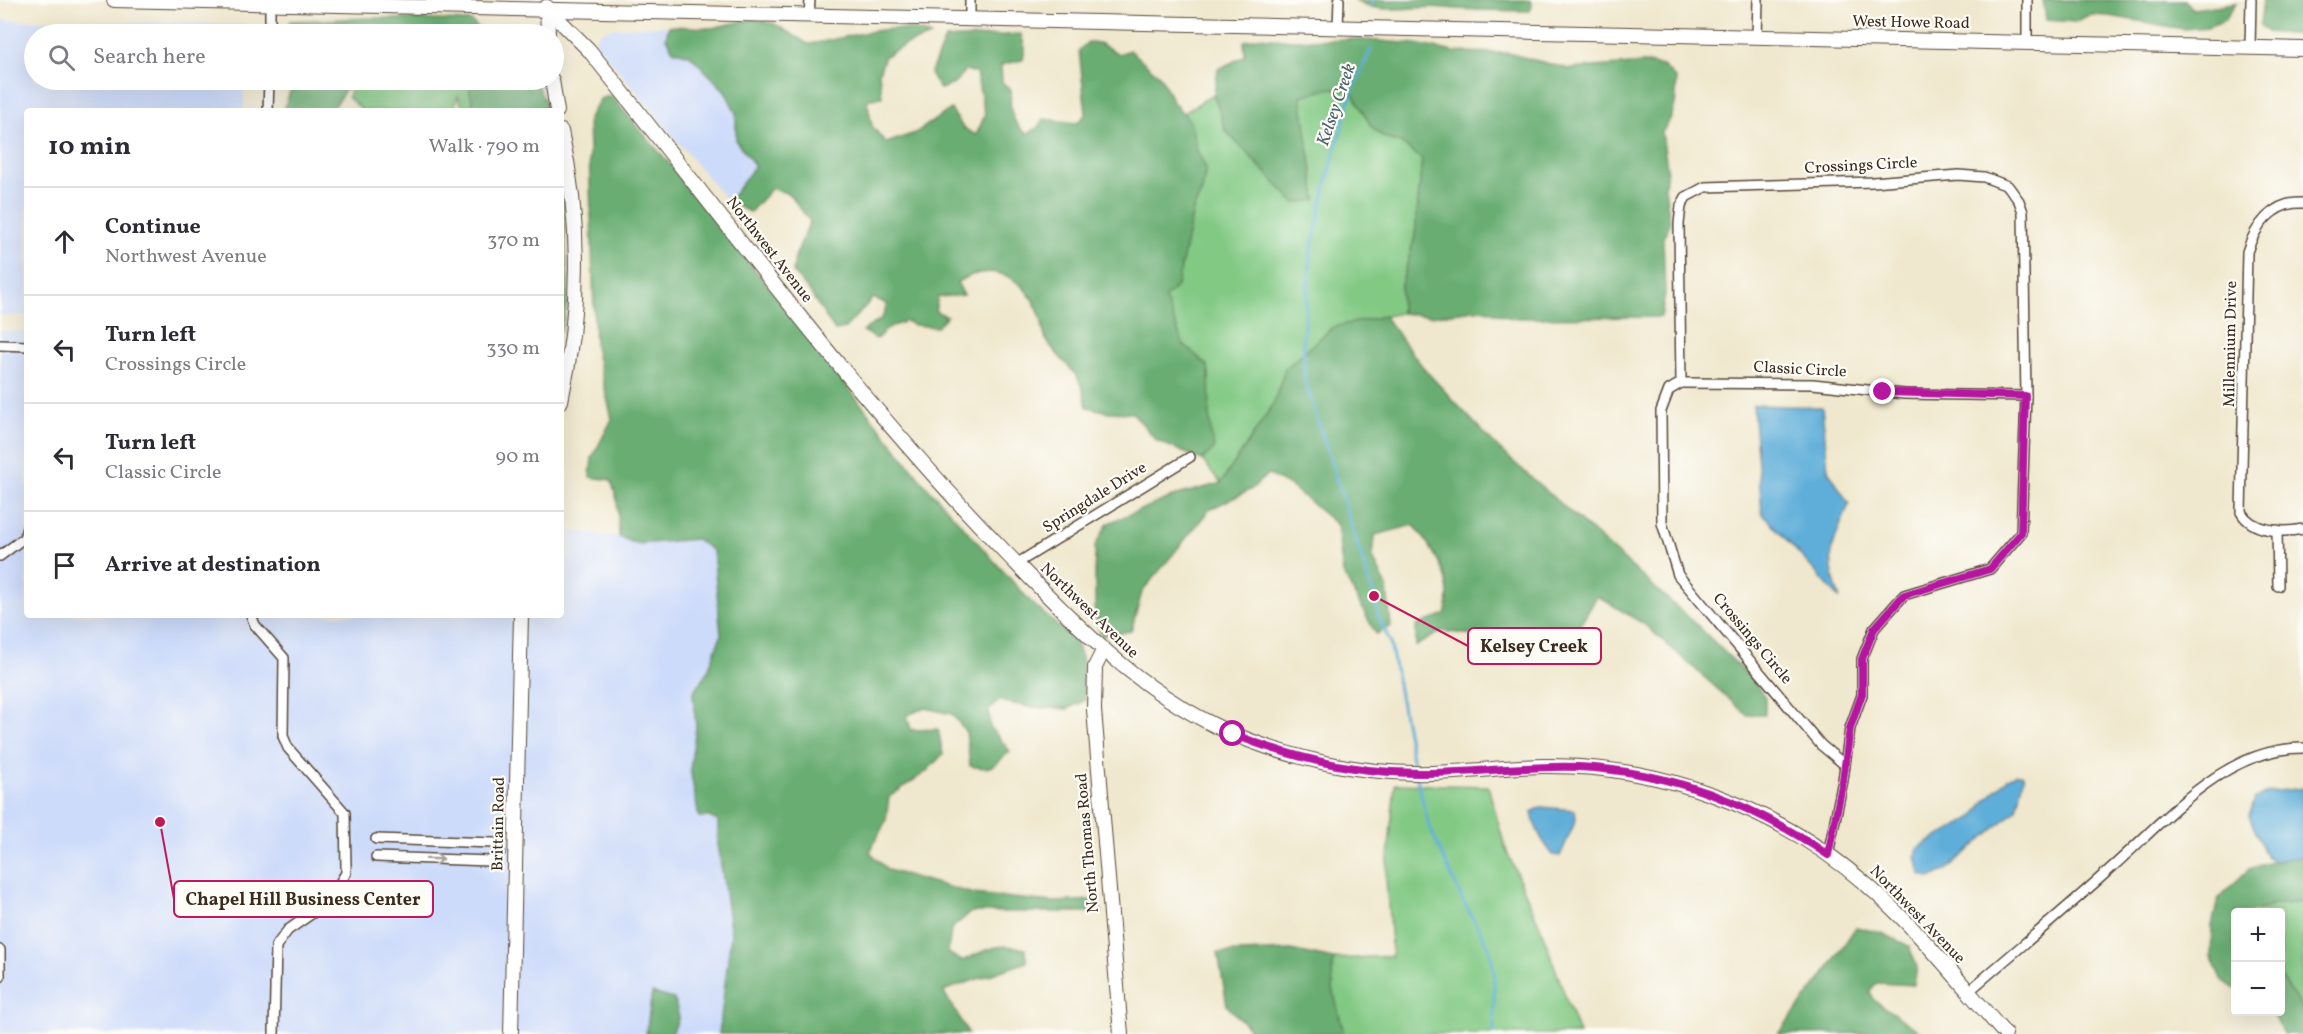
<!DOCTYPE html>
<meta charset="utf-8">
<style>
body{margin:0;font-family:Vollkorn,serif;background:#f7f7f7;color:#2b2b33}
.controls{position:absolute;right:18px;bottom:18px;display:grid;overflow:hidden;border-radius:6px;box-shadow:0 6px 24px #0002}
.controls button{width:54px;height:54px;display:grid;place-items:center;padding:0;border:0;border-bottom:2px solid #e1e1e2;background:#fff;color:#2b2b33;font:30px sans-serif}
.stop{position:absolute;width:18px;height:18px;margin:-14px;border:4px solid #b5179e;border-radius:50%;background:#fff}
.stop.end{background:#b5179e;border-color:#fff;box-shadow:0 2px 6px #0008}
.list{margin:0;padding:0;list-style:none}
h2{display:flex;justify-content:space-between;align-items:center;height:78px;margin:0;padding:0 24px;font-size:26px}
h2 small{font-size:20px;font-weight:400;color:#7c7c81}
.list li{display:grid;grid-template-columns:39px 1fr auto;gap:18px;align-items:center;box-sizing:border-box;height:108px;padding:0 24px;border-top:2px solid #e1e1e2}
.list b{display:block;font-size:22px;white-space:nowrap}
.list p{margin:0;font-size:20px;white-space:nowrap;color:#7c7c81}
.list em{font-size:20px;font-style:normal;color:#7c7c81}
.icon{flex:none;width:33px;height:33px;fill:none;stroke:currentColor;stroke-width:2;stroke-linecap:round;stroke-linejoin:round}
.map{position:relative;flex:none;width:2303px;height:1034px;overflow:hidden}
.search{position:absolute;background:#fff;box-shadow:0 6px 24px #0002;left:24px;top:24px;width:540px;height:66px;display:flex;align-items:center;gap:15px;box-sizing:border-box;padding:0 21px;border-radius:33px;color:#7c7c81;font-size:22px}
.panel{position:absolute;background:#fff;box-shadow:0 6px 24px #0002;left:24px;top:108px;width:540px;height:510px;border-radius:6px}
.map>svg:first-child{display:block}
.built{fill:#cddbfa}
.green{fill:#82c984;stroke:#5e7a51;stroke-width:1.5}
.forest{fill:#69ad72;stroke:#526c48;stroke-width:1.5}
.water{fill:#5faed9;stroke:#4d6c7c;stroke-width:1.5}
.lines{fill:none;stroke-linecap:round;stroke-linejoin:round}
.stream{stroke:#5faed9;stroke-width:3}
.street-casing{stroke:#564638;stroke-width:12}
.secondary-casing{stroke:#564638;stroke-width:16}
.street{stroke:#fff;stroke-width:9}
.secondary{stroke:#fff;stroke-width:14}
.oneway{stroke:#a79f9a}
.route{stroke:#b5179e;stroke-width:8}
.labels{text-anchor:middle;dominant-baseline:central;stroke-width:4.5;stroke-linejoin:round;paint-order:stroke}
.street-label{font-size:16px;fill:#3b2a1e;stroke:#fdfcf7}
.water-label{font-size:18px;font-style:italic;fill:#495f69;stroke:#fdfcf7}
.leader{fill:none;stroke:#c2185b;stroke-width:2}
.callout-dot{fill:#c2185b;stroke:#fdfcf7;stroke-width:2}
.callout{fill:#fdfcf7;stroke:#c2185b;stroke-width:2}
.callout-label{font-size:18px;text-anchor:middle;font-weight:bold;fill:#3b2a1e}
</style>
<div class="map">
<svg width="2303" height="1034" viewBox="0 0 2303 1034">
<rect width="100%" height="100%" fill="#fdfcf7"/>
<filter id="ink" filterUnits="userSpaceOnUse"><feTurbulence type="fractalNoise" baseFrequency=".0167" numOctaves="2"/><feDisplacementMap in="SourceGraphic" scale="12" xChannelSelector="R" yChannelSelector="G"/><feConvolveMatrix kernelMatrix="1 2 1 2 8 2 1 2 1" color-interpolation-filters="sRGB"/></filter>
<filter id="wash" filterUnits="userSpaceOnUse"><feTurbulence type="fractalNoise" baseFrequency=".008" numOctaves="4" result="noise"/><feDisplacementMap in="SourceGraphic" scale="24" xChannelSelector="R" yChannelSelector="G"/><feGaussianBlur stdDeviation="1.35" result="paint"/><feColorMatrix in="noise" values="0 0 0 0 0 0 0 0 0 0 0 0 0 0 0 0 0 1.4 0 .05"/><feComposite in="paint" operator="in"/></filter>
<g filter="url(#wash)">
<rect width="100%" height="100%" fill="#f0e8ce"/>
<!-- built -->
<g class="built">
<polygon points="0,20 245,25 245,34 34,34 34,80 244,80 244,111 27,111 27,315 0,316"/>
<polygon points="669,26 666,38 673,50 690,55 725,91 736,113 736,141 756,166 728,202 594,41 602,31 615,28"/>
<polygon points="0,331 27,332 27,615 561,615 561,530 619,537 637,544 696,539 713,551 721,635 708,671 693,693 696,727 690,769 699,817 718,821 718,844 731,934 719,1034 672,1034 679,1017 652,993 646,1034 0,1034"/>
</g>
<!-- green -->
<g class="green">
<polygon points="353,80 468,80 474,111 464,111 458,96 453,111 362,110 348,97"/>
<path d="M1332 88 1352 92 1371 126 1383 137 1402 144 1422 159 1415 236 1401 286V313L1333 327 1285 369 1273 405 1221 483 1202 460 1213 447C1205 420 1212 394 1208 366L1183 344 1164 298 1177 285 1193 210 1202 190 1206 168 1197 151 1190 121 1183 113 1214 94 1225 130 1295 203 1316 199 1301 96Z"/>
<path d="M1395 784 1488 786 1505 847 1540 926 1579 1034H1344C1338 1010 1328 983 1334 959L1392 956 1386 879Z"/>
<polygon points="2303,902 2303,1010 2281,977 2280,912 2256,912 2271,905"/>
</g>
<!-- forest -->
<g class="forest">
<path d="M1355 0H1530L1532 6 1530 11C1502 10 1474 11 1446 8 1417 4 1382 17 1355 0Z"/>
<polygon points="2043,0 2185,0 2193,9 2236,3 2225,20 2208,27 2183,29 2110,16 2089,15 2075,22 2046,20"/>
<polygon points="2263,0 2303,0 2303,35 2267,32 2260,25"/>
<polygon points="375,18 471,21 484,34 284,34 290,21"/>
<path d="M752 19 775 24 808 44C848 39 893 18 931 36L905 45 885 56 879 73 882 97 867 100 872 126 886 143 915 133 951 109 963 128 976 135 985 115 976 73 965 70 954 84 940 89 930 74 945 39 1021 34 1025 48 1023 60 1001 65 1002 82 1011 90C1009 110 1011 122 1027 134L1037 128 1043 119 1077 123 1086 114 1079 50 1088 42 1099 43 1119 54 1130 50 1161 77 1173 102 1190 121 1197 151 1206 168 1202 190 1193 210 1177 286 1165 298 1183 344 1208 366C1212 394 1206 420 1214 448L1202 460 1157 441 1133 413 1109 412 1087 407C1080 367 1067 370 1047 341 1042 334 1043 323 1040 315 1025 277 994 260 957 282L964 295 938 297 935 311 947 316 937 327 914 325 905 321 886 329 877 339 863 331 882 318 887 304 873 298 845 328 835 331 809 291 793 272 795 257 810 221 789 194 772 188 750 212 728 202 755 166 736 141V113L725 91 690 55 673 50 666 38 669 26 712 28Z"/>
<path d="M1260 37 1293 40 1355 39 1417 44 1454 52 1508 53 1569 69 1644 63 1663 66 1676 79C1677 100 1675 115 1662 132L1667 168 1665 187 1670 224 1663 238 1665 295 1661 317 1512 318 1482 309 1431 316 1401 313V286L1415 236 1422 159 1402 144 1383 137 1371 126 1352 92 1332 88 1301 96 1316 200 1295 203 1226 131 1214 94 1218 69 1245 56 1244 41Z"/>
<polygon points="289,80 351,80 332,111 283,111 290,92"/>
<polygon points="468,80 535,80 549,111 474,111"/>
<path d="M610 95 687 184 922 481 1032 603 1074 640 1082 658 1085 700 1068 709 1030 707 999 701 989 710 990 727 1010 751C994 766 993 771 970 766L966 732 952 714 925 708 907 715 911 730 938 729 943 754 926 772 889 797 886 820 870 852 888 870 974 894 1052 902 1096 900 1102 912H971L951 929 948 953 962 961C986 949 999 942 1026 949L1027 962 943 991 969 1034H719L731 934 718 844V821L709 817H699L690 769 696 727 693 693 708 671 721 635 713 551 696 539 637 544 619 537 617 500 611 480 590 477 592 458 612 419 595 347 588 119 600 99Z"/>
<polygon points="561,170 568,281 567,304 561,333"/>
<path d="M1384 316 1426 371 1498 448 1697 625 1751 678 1765 697V715H1747L1644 624 1597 596 1579 628 1576 644 1541 641 1527 647 1493 649 1480 636 1442 631 1416 646V626L1445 614C1456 582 1434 550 1414 525L1375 535 1373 557 1387 588 1391 626 1376 634 1343 573 1337 525 1293 488 1268 474 1250 490 1210 509 1142 592 1131 631 1101 636 1095 615V546L1108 523 1177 495 1221 483 1273 405 1285 369 1333 327Z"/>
<polygon points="2303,856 2303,902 2271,905 2256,912 2236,912 2233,945 2235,947 2235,989 2221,979 2211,956 2212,926 2218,899 2249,869 2274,861"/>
<polygon points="1856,927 1882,933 1909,946 1917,967 1914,985 1876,983 1870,991 1874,1000 1922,1033 1778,1034 1821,979"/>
<path d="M1291 950 1334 959C1328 983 1338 1010 1344 1034H1251L1249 1028 1227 1006 1218 953Z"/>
<polygon points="2281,977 2303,1010 2303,1034 2283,1034 2275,1017 2268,1012 2280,1012"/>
<polygon points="652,993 674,999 679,1017 672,1034 646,1034"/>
</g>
<!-- water -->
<g class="water">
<path d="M1753 405 1822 407 1828 470 1849 504C1832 547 1824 554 1840 599L1762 513Z"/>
<polygon points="2016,774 2022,774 2024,778 2017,809 1945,871 1930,878 1920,874 1916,857 1918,848 1974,817 1984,802 2008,778"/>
<polygon points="2303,788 2303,856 2274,861 2267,858 2249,816 2255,799 2269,792"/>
<path d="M1541 807 1575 810 1576 820 1560 856 1553 855C1543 842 1535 830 1532 812Z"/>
</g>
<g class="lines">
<!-- stream -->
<g class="stream">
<polyline points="1371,5 1373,0"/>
<polyline points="1371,49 1352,92 1328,177 1311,252 1303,338 1305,381 1374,596 1378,616 1390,642 1414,769"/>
<polyline points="1417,778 1429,826 1463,901 1489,947 1494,971 1494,1034"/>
</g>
</g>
</g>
<g filter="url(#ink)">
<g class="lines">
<defs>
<g id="street">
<polyline points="809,15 810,0"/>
<polyline points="970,18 970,0"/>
<polyline points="1338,27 1339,0"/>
<polyline points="270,34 270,3"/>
<polyline points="1757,37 1758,0"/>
<polyline points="2027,42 2027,0"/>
<polyline points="2250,48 2251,0"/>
<polyline points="268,111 269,80"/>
<path d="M2303 203C2273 201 2255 226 2247 252L2241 512C2252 532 2283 533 2303 529"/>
<polyline points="0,345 27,346"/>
<polyline points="1681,383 1679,224 1681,206 1686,197 1705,187 1873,182 1958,175 1984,177 2008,186 2019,201 2023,212 2026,396 2021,533 1990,569 1904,595 1874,629 1862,659 1862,695 1850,728 1843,780 1828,855"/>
<polyline points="1681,383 1669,390 1661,411 1662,523 1678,575 1821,745 1845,765"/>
<polyline points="1681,383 1813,384 1904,394 2026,396"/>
<polyline points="2277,530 2278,586"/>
<polyline points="0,556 24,538 27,528"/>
<polyline points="1016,564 1190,457"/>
<polyline points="251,615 255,625 284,658 283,736 288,748 345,813 346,866 346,873 335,891 314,912 288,930 276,946 274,1034"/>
<polyline points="376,857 490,861 500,852 494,843 376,839"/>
<polyline points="0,950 0,977"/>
<path d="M1968 992C2015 951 2064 911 2110 869 2166 820 2223 748 2303 748"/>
</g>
<g id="secondary">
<polyline points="114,0 2303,49"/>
<path d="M546 7 589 50C726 221 856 399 1009 556 1073 622 1135 688 1220 728 1285 758 1360 775 1432 773 1469 772 1505 767 1542 766 1661 764 1779 808 1868 886 1919 930 1961 984 2005 1034"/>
<polyline points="547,7 548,34"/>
<polyline points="552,80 557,111"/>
<path d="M561 131C581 221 581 310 561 401"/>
<polyline points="1103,651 1095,667 1094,710 1121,1034"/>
<polyline points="511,1034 521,615"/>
</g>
</defs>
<!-- street casing -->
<use href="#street" class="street-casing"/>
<!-- secondary casing -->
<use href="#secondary" class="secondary-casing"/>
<!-- street -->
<use href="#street" class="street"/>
<!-- secondary -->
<use href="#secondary" class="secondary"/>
</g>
<!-- one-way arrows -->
<defs><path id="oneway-shaft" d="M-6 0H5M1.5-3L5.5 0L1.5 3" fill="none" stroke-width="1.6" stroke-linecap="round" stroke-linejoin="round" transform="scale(1.5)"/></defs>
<use class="oneway" href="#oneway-shaft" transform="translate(435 859) rotate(2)"/>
</g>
<g class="lines" filter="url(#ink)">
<!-- route -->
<path class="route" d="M1233 734C1294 759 1362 774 1428 773 1478 773 1528 765 1578 767 1668 771 1754 804 1828 855L1843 780 1850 728 1862 694V659L1874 629 1904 595 1990 569 2021 533 2025 396 1883 392"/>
</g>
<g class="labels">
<!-- street labels -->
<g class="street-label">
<text transform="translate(1911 23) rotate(1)">West Howe Road</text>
<text transform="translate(1861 166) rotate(-3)">Crossings Circle</text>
<text transform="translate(769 250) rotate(52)">Northwest Avenue</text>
<text transform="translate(2231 344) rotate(-89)">Millennium Drive</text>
<text transform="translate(1800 370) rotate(3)">Classic Circle</text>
<text transform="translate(1095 498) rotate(-32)">Springdale Drive</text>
<text transform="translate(1089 611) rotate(44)">Northwest Avenue</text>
<text transform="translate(1752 639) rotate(50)">Crossings Circle</text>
<text transform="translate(499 824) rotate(-89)">Brittain Road</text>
<text transform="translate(1088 843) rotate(-95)">North Thomas Road</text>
<text transform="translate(1917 915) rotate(46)">Northwest Avenue</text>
</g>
<!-- water labels -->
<g class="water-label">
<text transform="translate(1337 105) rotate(-71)">Kelsey Creek</text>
</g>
</g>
<!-- callouts -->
<path class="leader" d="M1374 596L1468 646M160 822L174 899"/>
<g class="callout-dot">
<circle cx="1374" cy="596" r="6"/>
<circle cx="160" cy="822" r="6"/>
</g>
<g class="callout">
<rect x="1468" y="628" width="133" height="36" rx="6"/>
<rect x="174" y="881" width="259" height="36" rx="6"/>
</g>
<g class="callout-label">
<text x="1534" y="652">Kelsey Creek</text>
<text x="303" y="905">Chapel Hill Business Center</text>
</g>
</svg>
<div class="controls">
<button>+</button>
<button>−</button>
</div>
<div class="stop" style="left:1233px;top:734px"></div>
<div class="stop end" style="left:1883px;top:392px"></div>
<div class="search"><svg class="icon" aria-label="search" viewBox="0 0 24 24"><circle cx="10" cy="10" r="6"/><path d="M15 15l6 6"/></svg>Search here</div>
<section class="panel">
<h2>10 min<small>Walk · 790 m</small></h2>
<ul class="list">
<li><svg class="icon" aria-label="ahead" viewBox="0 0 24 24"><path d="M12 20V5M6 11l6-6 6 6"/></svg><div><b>Continue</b><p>Northwest Avenue</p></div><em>370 m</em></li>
<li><svg class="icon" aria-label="left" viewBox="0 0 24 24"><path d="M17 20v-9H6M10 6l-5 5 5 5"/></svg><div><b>Turn left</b><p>Crossings Circle</p></div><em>330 m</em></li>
<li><svg class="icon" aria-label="left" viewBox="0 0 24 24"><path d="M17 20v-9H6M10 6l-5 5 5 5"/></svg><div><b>Turn left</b><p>Classic Circle</p></div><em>90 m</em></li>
<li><svg class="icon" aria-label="arrive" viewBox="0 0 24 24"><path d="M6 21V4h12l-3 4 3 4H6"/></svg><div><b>Arrive at destination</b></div></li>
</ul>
</section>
</div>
